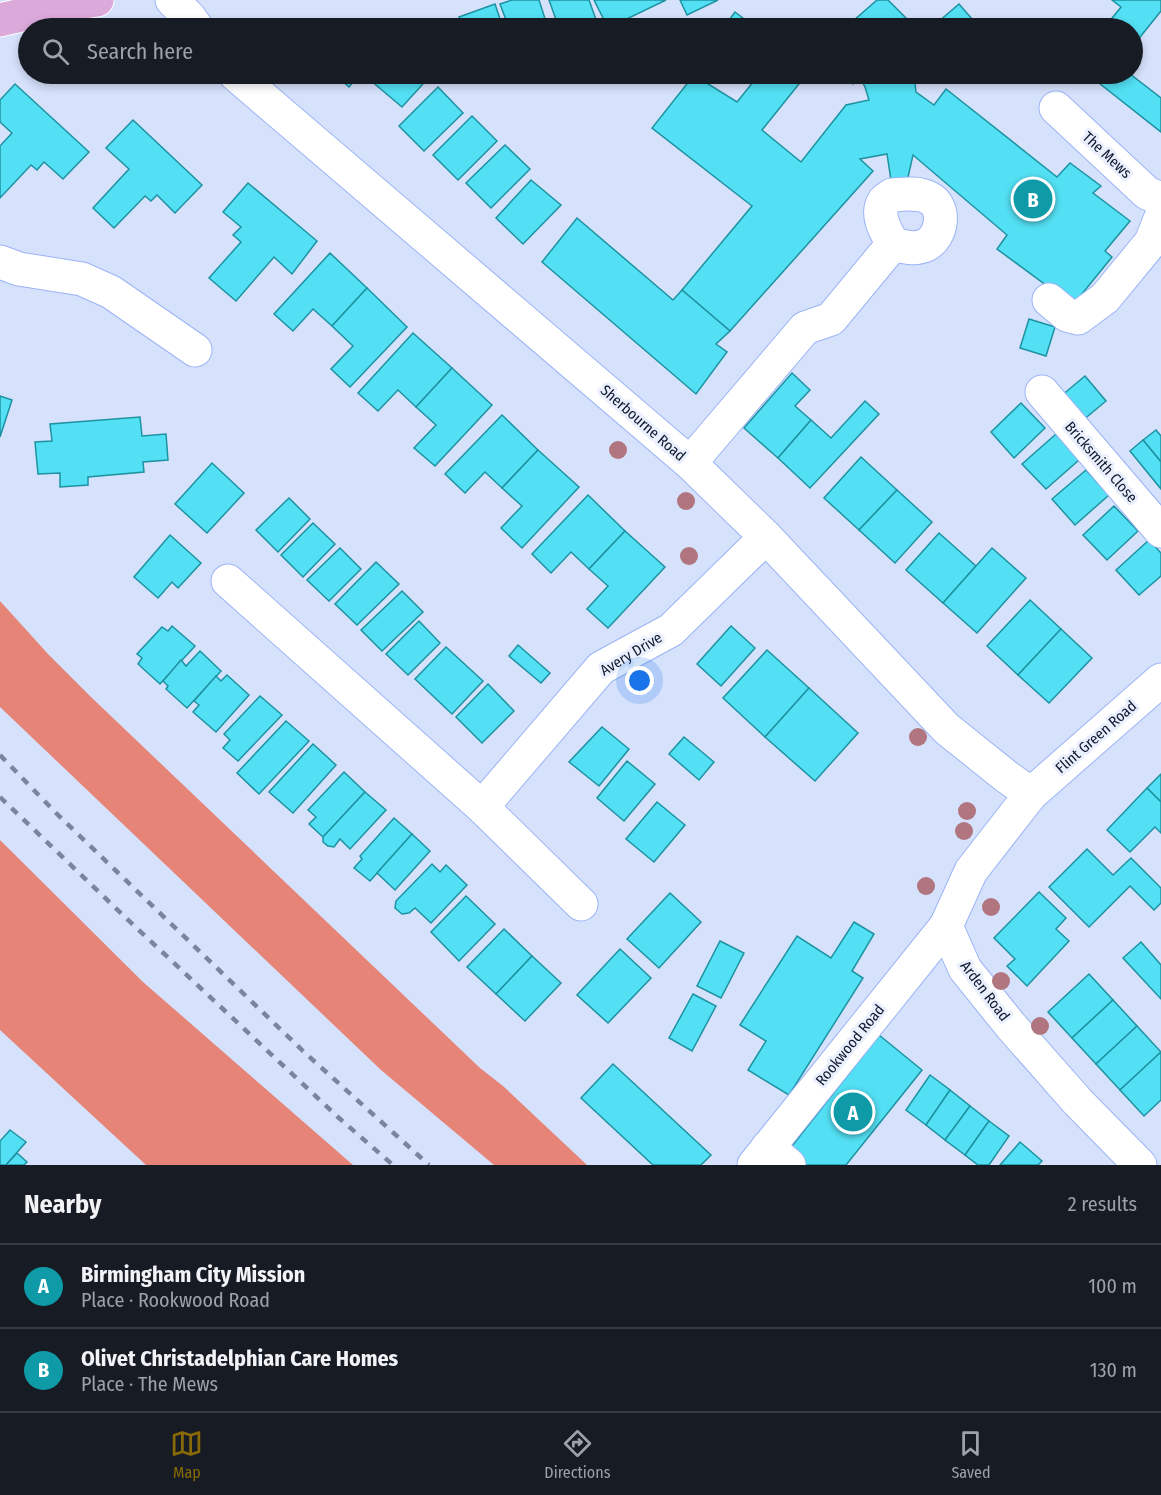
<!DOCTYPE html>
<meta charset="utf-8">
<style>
body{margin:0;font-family:"Fira Sans Condensed",sans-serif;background:#242831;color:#f1f3f6}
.you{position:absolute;left:640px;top:681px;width:21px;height:21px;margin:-15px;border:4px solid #fff;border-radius:50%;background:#1a73e8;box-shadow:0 0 0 9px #1a73e833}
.badge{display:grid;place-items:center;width:39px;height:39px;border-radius:50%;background:#886a07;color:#fff;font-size:20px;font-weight:700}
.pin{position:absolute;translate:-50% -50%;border:3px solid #fff;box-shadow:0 2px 6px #0006}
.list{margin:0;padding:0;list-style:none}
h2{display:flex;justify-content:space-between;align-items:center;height:78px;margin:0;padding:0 24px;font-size:26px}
h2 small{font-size:20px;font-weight:400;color:#9ea1a6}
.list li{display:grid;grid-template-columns:39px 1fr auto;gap:18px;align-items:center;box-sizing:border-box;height:84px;padding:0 24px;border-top:2px solid #363941}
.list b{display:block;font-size:22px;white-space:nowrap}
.list p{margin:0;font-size:20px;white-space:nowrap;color:#9ea1a6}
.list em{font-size:20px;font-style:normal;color:#9ea1a6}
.icon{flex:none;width:33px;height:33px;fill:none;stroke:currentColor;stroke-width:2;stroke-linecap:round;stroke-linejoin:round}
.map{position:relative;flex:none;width:1161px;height:1165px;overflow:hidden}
.search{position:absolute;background:#171b24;box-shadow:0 3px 9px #0003;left:18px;right:18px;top:18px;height:66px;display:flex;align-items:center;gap:15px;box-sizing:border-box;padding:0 21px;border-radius:33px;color:#9ea1a6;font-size:22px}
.sheet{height:246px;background:#171b24}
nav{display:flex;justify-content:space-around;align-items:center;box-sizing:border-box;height:84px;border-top:2px solid #363941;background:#171b24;font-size:16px;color:#9ea1a6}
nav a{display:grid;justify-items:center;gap:3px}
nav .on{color:#886a07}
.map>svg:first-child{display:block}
.forest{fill:#e68478}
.building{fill:#53e0f4;stroke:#1d92a1;stroke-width:1.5}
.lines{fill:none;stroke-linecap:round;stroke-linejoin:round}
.minor-casing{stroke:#9bb4f5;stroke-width:35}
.major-casing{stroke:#fff;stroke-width:35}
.minor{stroke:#fff;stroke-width:33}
.major{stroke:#dba9da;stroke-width:33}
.rail{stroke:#7a849e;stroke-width:4.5;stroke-dasharray:8 8;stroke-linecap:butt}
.tree{fill:#b0757f}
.labels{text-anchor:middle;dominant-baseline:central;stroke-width:6;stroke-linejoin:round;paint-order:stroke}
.street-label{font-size:15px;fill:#101830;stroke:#e9effc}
</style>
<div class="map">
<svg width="1161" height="1165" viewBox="0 0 1161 1165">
<rect width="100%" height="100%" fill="#d6e1fc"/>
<!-- forest -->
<g class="forest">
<polygon points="0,601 48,654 91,697 480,1068 503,1086 587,1165 494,1165 381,1070 0,707"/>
<polygon points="0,840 143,982 353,1165 146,1165 0,1030"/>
</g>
<!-- building -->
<g class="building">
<polygon points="512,0 539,0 548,28 509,28 500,4"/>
<polygon points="549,0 589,0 599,28 559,28"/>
<polygon points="594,0 666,0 608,28"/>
<polygon points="680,0 718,0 687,15"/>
<polygon points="877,0 888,0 915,27 913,28 845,28"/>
<polygon points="1112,0 1161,0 1161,11 1132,47 1132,28 1104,28 1121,7"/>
<polygon points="495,4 503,28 463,28 459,17"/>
<polygon points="959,4 979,27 977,28 931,28"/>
<polygon points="735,12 756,28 723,28"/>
<polygon points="334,74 360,74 349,87"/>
<polygon points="363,74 432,74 402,107"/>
<polygon points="755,74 807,74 762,130 801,162 846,105 869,100 865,87 860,78 853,84 844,74 914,74 916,92 934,105 946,89 1057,177 1070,163 1101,186 1093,193 1130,221 1105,251 1112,257 1073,305 997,249 1007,235 913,155 906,186 892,187 887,154 860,159 873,171 730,331 682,290 752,206 652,128 694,75 737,102 758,76"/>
<polygon points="1092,74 1130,74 1161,98 1161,132 1090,76"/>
<polygon points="15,84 89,152 63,179 44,162 37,170 31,165 0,198 0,146 12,133 0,122 0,100"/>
<polygon points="438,87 463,113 424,151 399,126"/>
<polygon points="472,116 497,141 458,180 433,155"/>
<polygon points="133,120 202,185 175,213 157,195 151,201 145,196 114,228 93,208 129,169 106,148"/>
<polygon points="505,145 530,169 491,208 466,183"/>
<polygon points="531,180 561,205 523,244 496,218"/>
<polygon points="248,183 317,241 292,274 274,257 236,301 209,278 241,242 233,235 241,227 223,212"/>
<polygon points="577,218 673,300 682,290 730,331 716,344 727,352 696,394 542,262"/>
<polygon points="330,253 367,288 332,326 313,309 293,331 274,314"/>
<polygon points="367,288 407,327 350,387 331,369 353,346 332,326"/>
<polygon points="1029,319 1055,327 1046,356 1020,348"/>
<polygon points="413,333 452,368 416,407 398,390 378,411 358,393"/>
<polygon points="452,368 492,405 435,466 414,448 436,425 416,407"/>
<polygon points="792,373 810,390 795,406 811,420 778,458 744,428"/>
<polygon points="1085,376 1106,401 1082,421 1061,396"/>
<polygon points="0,396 12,400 0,437"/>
<polygon points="865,401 879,414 810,488 778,458 811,420 831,438"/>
<polygon points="1021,403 1045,428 1014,458 991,432"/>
<polygon points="502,415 538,450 502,488 485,472 465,493 445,474"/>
<polygon points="140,417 142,436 166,434 168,460 143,462 144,472 88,477 88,485 60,487 60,473 38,474 35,442 52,441 50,424"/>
<polygon points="1156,430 1161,436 1161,462 1143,440"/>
<polygon points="1056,434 1079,460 1046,489 1022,464"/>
<polygon points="1143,440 1161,462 1161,489 1130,451"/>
<polygon points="538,450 579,487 522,548 501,528 522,506 502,488"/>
<polygon points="861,457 897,490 859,530 824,498"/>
<polygon points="212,463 244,493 207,533 175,504"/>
<polygon points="1086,470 1109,495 1075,525 1052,499"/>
<polygon points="897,490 932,522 895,563 859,530"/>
<polygon points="588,495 625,531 589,569 571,552 551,573 532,554"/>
<polygon points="289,498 310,519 278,552 256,530"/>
<polygon points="1114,506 1138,531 1107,560 1083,535"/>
<polygon points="313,523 335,544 303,577 281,555"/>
<polygon points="625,531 665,567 608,628 587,609 608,586 589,569"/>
<polygon points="939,533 976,566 943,603 906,570"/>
<polygon points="170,535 201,563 178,588 172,582 158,598 134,577"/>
<polygon points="1149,540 1161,553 1161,576 1139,595 1116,570"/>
<polygon points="340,548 361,569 329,601 307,580"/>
<polygon points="992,548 1026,578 977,633 943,603"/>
<polygon points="376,562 399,584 357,625 335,604"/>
<polygon points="402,591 423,612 382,651 361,630"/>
<polygon points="1030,600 1061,629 1018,675 987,646"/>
<polygon points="419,621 440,643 408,675 386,654"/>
<polygon points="172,626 195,646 160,684 138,664 142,658 137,654 162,627 168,631"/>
<polygon points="731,626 755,648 721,686 697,664"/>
<polygon points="1061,629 1092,658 1049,703 1018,675"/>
<polygon points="518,645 550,673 541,683 509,656"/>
<polygon points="446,647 483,681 452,714 415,679"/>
<polygon points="767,650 809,688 765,737 723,698"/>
<polygon points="200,651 221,671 187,708 166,689 168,686 163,681 181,660 186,666"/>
<polygon points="227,675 249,695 216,732 193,712 199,705 194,701 216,676 221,681"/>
<polygon points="488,684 514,711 482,743 456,717"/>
<polygon points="809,688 858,733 815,781 765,737"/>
<polygon points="260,696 282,715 238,761 223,748 230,740 224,734"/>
<polygon points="286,721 309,741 259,794 237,773"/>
<polygon points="602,727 629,749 599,786 569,762"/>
<polygon points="684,737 714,762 699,780 669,754"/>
<polygon points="313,744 336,765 293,813 269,792"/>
<polygon points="627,761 655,784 624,821 597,798"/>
<polygon points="344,772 365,792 323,837 309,824 316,817 308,810"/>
<polygon points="1161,774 1161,802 1147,788"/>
<polygon points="1147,788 1161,802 1161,833 1155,827 1130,852 1107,830"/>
<polygon points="365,792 386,810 350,849 340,839 334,847 328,846 323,842 323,837"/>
<polygon points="657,802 685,825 654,862 626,839"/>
<polygon points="394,818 412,834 370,881 354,868 362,859 360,856"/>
<polygon points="412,834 430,851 395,890 377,873"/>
<polygon points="1087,849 1113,875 1131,858 1161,888 1161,903 1154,910 1130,886 1089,927 1049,887"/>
<polygon points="432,864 440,872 446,865 467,885 431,923 415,908 409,913 402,914 395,908 396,901"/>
<polygon points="1039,892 1066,918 1056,929 1069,941 1027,986 1007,966 1015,959 994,938"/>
<polygon points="670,893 701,922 659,968 627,939"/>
<polygon points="466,896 495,924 459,961 431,932"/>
<polygon points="854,922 874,934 852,971 863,978 789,1095 748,1070 766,1041 740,1025 797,936 831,958"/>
<polygon points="504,929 532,956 496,994 467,967"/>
<polygon points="720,941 744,953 721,998 697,986"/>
<polygon points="1141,942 1161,965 1161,999 1123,958"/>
<polygon points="620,949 651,978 608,1023 577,995"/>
<polygon points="532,956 561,983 525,1021 496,994"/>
<polygon points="1089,974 1113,1000 1072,1038 1048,1012"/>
<polygon points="693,994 716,1006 692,1051 669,1038"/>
<polygon points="1113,1000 1137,1026 1096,1064 1072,1038"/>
<polygon points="1137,1026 1161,1052 1120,1090 1096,1064"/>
<polygon points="879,1035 922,1070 846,1165 797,1165 785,1155"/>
<polygon points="1161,1052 1161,1100 1144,1116 1120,1090"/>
<polygon points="613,1064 711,1155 701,1165 653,1165 581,1098"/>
<polygon points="930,1075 950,1090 926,1125 906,1110"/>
<polygon points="950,1090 970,1106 945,1140 926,1125"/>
<polygon points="970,1106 989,1121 965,1155 945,1140"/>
<polygon points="989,1121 1009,1136 989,1165 978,1165 965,1155"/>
<polygon points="10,1130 26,1142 6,1165 0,1165 0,1141"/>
<polygon points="1020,1142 1042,1161 1038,1165 1000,1165"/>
<polygon points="17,1153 27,1162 24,1165 6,1165"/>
</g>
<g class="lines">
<defs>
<g id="minor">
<polyline points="172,0 189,17 197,28"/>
<polyline points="235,74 690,463 766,537 947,729 1007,777 1031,794"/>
<polyline points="1056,108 1147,193 1161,199"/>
<polyline points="0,262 19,269 82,279 111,292 195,350"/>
<polyline points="1049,300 1067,315 1078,318 1105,298 1151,242 1161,217"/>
<polyline points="1042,392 1161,531"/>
<path d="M690 463 805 328 831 319 893 244C904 247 915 250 926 245 942 237 947 207 929 198 918 192 904 194 892 195 889 197 886 199 884 201 875 215 886 232 893 244"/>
<polyline points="228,581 482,807 601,668 671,630 766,537"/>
<polyline points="482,807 581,904"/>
<polyline points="946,926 965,969 1011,1026 1078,1102 1140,1165"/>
<polyline points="768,1147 789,1165"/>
<polyline points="754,1165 946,926 971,871 1031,794 1161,680"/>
</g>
<polyline id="major" points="0,20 65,5 97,0"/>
</defs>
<!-- minor casing -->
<use href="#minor" class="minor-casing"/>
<!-- major casing -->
<use href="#major" class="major-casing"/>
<!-- minor -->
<use href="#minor" class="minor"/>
<!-- major -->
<use href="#major" class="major"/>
<!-- rail -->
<g class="rail">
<polyline points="0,755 56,813 303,1051 429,1165"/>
<polyline points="0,797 126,918 339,1118 393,1165"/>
</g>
</g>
<!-- trees -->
<g class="tree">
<circle cx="618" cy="450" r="9"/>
<circle cx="686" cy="501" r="9"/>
<circle cx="689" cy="556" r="9"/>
<circle cx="918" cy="737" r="9"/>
<circle cx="967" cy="811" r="9"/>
<circle cx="964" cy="831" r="9"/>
<circle cx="926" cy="886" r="9"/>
<circle cx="991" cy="907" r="9"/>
<circle cx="1001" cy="981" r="9"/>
<circle cx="1040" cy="1026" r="9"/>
</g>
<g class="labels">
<!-- street labels -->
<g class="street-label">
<text transform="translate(1107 155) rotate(43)">The Mews</text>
<text transform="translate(643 423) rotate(41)">Sherbourne Road</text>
<text transform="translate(1101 462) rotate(49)">Bricksmith Close</text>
<text transform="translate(631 654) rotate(-31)">Avery Drive</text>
<text transform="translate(1096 737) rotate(-41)">Flint Green Road</text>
<text transform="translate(985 991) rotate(53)">Arden Road</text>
<text transform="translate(850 1045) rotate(-51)">Rookwood Road</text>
</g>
</g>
</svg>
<div class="you"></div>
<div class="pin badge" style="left:853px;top:1112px;background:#0f9aa8">A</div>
<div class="pin badge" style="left:1033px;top:199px;background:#0f9aa8">B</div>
<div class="search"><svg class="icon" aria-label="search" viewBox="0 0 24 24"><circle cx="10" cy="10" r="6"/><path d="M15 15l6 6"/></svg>Search here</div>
</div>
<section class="sheet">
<h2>Nearby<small>2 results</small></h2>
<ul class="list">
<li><span class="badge" style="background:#0f9aa8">A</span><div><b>Birmingham City Mission</b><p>Place · Rookwood Road</p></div><em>100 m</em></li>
<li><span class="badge" style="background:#0f9aa8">B</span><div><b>Olivet Christadelphian Care Homes</b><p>Place · The Mews</p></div><em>130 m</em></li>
</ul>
</section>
<nav>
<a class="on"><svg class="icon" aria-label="map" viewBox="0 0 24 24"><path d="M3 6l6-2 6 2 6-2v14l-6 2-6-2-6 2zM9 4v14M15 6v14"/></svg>Map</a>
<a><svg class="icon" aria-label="directions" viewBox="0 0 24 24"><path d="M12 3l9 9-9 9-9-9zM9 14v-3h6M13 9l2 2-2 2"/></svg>Directions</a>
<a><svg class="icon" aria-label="saved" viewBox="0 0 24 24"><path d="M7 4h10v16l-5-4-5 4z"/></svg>Saved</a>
</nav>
